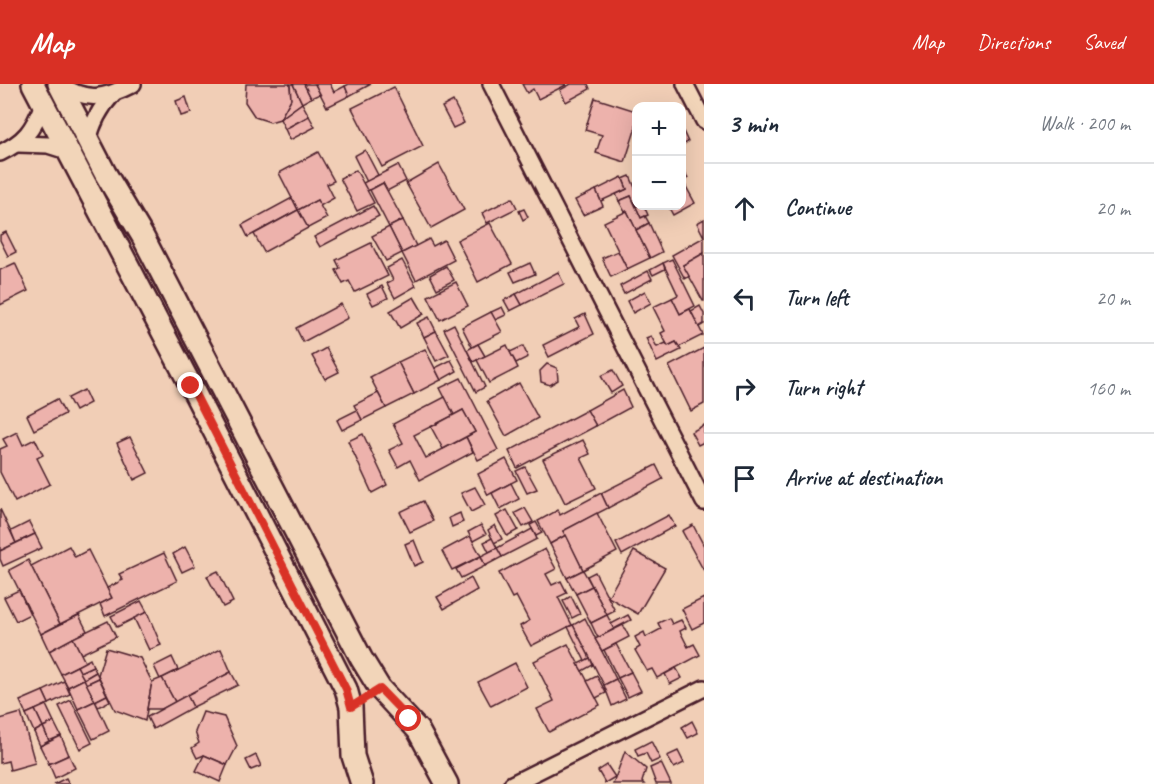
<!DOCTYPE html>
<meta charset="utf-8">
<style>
body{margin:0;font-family:Caveat,sans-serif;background:#f2f2f3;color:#1f2937}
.controls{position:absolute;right:18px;top:18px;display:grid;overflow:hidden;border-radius:12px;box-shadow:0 6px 24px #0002}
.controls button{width:54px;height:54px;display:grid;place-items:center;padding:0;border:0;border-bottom:2px solid #e0e1e3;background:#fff;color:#1f2937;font:30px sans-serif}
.stop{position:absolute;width:18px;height:18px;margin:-14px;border:4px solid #d93025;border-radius:50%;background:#fff}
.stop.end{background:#d93025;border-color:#fff;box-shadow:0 2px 6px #0008}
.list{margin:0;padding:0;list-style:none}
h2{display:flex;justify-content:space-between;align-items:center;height:78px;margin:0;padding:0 24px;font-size:26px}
h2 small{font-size:20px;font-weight:400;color:#747a83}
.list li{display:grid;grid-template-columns:39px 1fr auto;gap:18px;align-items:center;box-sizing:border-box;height:90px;padding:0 24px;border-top:2px solid #e0e1e3}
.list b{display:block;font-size:22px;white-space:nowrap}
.list em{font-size:20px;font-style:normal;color:#747a83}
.icon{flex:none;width:33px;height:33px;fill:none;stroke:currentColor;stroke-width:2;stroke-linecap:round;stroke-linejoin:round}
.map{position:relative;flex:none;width:704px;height:700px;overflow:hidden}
header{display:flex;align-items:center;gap:36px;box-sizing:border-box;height:84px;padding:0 30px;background:#d93025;color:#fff}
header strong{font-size:28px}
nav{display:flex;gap:33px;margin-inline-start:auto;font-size:21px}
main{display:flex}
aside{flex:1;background:#fff}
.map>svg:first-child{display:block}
.building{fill:#edb2ac;stroke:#4a1f2b;stroke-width:1.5}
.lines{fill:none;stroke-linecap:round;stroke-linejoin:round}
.street-casing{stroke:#4a1f2b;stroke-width:20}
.secondary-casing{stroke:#4a1f2b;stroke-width:26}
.street{stroke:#f2d5b9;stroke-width:15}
.secondary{stroke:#f2d5b9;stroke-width:21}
.route{stroke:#d93025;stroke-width:8}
</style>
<header>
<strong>Map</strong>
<nav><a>Map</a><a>Directions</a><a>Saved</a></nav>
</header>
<main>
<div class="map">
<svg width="704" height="700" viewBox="0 0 704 700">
<rect width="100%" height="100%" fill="#f1ceb6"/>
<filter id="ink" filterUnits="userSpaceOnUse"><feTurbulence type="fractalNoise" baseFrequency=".0167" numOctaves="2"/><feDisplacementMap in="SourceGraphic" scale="12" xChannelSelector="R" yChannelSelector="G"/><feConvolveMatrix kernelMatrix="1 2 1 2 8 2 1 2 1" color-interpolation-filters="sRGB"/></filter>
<g filter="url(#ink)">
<!-- building -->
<g class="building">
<polygon points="246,0 290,0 291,15 280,35 270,38 255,33 245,18"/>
<polygon points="290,0 293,0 302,19 280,35 291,15"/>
<polygon points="293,0 304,0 311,14 302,19"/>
<polygon points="304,0 315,0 320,10 311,14"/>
<polygon points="315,0 330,0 334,8 345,2 349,12 327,23"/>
<polygon points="349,0 371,0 349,12 345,2"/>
<polygon points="522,0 566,0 566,1 538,15 533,5 527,9"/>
<polygon points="571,0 588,0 590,5 566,18 560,6"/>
<polygon points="394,3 423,62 382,83 352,24"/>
<polygon points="186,13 191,29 181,32 176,17"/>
<polygon points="595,14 636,27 636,43 625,78 596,69 602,51 585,46"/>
<polygon points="453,17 464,39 453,44 442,23"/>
<polygon points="302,19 309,32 285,45 280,35"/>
<polygon points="309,32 315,43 290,56 285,45"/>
<polygon points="682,45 688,58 682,61"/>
<polygon points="365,66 378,91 367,98 354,72"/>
<polygon points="318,68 334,97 327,100 334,114 320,122 317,116 298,126 279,89"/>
<polygon points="439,80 464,126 431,144 406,99"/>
<polygon points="398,81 406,97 387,107 383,99 367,107 363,99"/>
<polygon points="682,83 688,94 683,97 695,119 673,131 668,122 682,122"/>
<polygon points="356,86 374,119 357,127 340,94"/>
<polygon points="630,92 636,106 636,122 644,122 648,131 641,134 631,112 619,117 616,110 627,105 623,95"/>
<polygon points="622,93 627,105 601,117 596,106"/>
<polygon points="383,99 403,136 389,143 370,106"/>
<polygon points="596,106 603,122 583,131 575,116"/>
<polygon points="631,112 641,134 645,132 649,139 636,146 627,127 625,128 619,117"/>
<polygon points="292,114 298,126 248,153 242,141"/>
<polygon points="512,114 517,124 487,139 482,129"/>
<polygon points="317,116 327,134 308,144 298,126"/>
<polygon points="373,122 379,132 320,163 314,153"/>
<polygon points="524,125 528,133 523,136 519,127"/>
<polygon points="298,126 308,144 264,168 254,150"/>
<polygon points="627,127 650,174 627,185 604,138"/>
<polygon points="704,135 704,153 697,139"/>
<polygon points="403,136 416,162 402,169 389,143"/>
<polygon points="490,139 512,180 478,198 457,156"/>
<polygon points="649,139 662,168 650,174 636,146"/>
<polygon points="389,143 402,169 386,177 372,152"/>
<polygon points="6,148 16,168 8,172 0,156 0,151"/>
<polygon points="704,153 704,169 683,181 690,192 685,195 672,171"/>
<polygon points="429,155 433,162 444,156 454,176 416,196 402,169"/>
<polygon points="371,159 388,192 355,208 349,197 343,200 336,186 340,184 336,176"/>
<polygon points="618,167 627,185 611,193 602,174"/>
<polygon points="704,169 704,217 703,217 683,181"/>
<polygon points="672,175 695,222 680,230 672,214 678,211 663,179"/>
<polygon points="402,176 416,202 395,214 387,199 393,196 387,184"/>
<polygon points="15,179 28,207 0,221 0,186"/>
<polygon points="530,179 535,190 515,198 510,188"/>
<polygon points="663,179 665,185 653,191 650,186"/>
<polygon points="446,182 454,196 437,205 430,191"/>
<polygon points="648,187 652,195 624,210 620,202"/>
<polygon points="558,188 564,200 522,221 516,210"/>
<polygon points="456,198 468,222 440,236 428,212"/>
<polygon points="382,202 388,214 373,221 367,210"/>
<polygon points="645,207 651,219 633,229 627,217"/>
<polygon points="516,210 522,221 510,227 504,216"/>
<polygon points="414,213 424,230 400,244 390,227"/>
<polygon points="672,214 680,230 690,225 703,251 679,263 676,258 668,262 661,249 665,247 653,223"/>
<polygon points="341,220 348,234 303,258 296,244"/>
<polygon points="700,222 704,230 704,240 699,243 691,227"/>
<polygon points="502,223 506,231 495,236 491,228"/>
<polygon points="491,228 502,248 472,263 462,243"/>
<polygon points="585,230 594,250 549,273 543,261 579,243 575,235"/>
<polygon points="429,233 436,247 424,253 417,239"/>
<polygon points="454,240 485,303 476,308 444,245"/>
<polygon points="436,247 449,271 436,277 424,253"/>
<polygon points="651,252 657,263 666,259 668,262 676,258 681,266 657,278 646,254"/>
<polygon points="478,260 485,272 473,278 467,266"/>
<polygon points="507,261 518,284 489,299 477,276"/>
<polygon points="523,262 528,273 516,279 510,268"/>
<polygon points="326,264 339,288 325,295 312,272"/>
<polygon points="704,264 704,320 691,327 669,282"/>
<polygon points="425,265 441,296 414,310 398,278"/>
<polygon points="451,276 457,287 441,296 435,284"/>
<polygon points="398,278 414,310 386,324 370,293"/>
<polygon points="547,280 557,284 558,296 550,301 541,298 540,287"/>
<polygon points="613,286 622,302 611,309 601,292"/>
<polygon points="461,294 498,366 478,376 466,353 475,348 463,326 454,331 440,304"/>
<polygon points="519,299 538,334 506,352 487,317"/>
<polygon points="84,306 90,319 75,327 68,314"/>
<polygon points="623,306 631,323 596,342 587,326"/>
<polygon points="378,309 386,324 362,336 354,321"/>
<polygon points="445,313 454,331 414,351 426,374 466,353 473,368 420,396 410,376 398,383 389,366 403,359 393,340"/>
<polygon points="57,315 65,330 34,346 27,331"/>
<polygon points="357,326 362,336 342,346 337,336"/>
<polygon points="463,326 475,348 443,365 431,343"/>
<polygon points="587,326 596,342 517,384 509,367"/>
<polygon points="704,341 704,358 698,361 691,348"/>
<polygon points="17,348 23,361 35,355 43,371 37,374 50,400 15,418 0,388 0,365 7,362 3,355"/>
<polygon points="363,350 387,401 372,409 348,357"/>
<polygon points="130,353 148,389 134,396 117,359"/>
<polygon points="583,356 590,370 581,374 596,404 565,419 543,375"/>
<polygon points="506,375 517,396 488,411 478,390"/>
<polygon points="656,381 663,395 608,424 601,409"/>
<polygon points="525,383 537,405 527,409 516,387"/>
<polygon points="511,399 519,415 500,425 492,409"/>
<polygon points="475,403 485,421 471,428 461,409"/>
<polygon points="601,409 608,424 563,447 566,451 550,460 538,437 558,426 560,431"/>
<polygon points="423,417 433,437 410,448 400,428"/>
<polygon points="525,424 533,438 523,443 515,429"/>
<polygon points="0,425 16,459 0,467"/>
<polygon points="507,426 518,446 507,452 496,432"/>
<polygon points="460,429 463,438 452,443 449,434"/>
<polygon points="597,429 617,468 583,486 563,447"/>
<polygon points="669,431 675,442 622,471 616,459"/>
<polygon points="29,438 35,450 16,459 11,447"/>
<polygon points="536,438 542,449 536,452 530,441"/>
<polygon points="481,441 486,450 473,457 468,448"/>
<polygon points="495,441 502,455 494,459 488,446"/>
<polygon points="693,441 704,462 704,487 682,447"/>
<polygon points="532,445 537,455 502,473 497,464"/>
<polygon points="35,450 42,464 3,482 0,475 0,467"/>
<polygon points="566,451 583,486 567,494 550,460"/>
<polygon points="470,452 481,472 452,486 442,467"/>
<polygon points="492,454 497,464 489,468 484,458"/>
<polygon points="414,456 423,478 414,482 405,460"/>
<polygon points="69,462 75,473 88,466 112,514 60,540 31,482"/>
<polygon points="185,463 195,482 182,488 173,470"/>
<polygon points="497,464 502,473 485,482 481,472"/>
<polygon points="545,465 556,485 546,490 552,501 561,497 567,509 558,513 572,541 531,562 520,542 529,537 516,512 512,514 499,489"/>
<polygon points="634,467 665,484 638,530 608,513"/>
<polygon points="164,469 177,497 105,532 100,520 112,514 107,504 123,496 119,490"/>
<polygon points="481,472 485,482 461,494 456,485"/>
<polygon points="28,476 60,540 41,550 9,486"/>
<polygon points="583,486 592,502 576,510 567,494"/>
<polygon points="218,487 233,518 223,523 207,492"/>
<polygon points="595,488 615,527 607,531 587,492"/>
<polygon points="471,494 477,506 444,525 437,513"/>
<polygon points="592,502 607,531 591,539 576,510"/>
<polygon points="19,506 30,530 16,537 4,513"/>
<polygon points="571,512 580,530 572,534 563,517"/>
<polygon points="704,514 704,539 692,545 682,525"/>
<polygon points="141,517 147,528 117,543 111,532"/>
<polygon points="147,528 161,561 149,566 134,534"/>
<polygon points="79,531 87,547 49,567 41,550"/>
<polygon points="607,531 614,545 598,554 591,539"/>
<polygon points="628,531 631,536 614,545 611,540"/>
<polygon points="585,534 616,595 604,601 573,541"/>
<polygon points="669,534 672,540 681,536 686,544 680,547 688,563 694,560 700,571 657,594 652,585 647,587 635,566 640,563 635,553 644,548 646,553 661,545 658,539"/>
<polygon points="108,537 116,553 81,570 73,554"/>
<polygon points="573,541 590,574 585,577 568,543"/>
<polygon points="623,541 629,553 602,567 595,555"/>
<polygon points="73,554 85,578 61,590 49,567"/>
<polygon points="568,560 600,621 549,648 537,625 554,617 534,577"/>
<polygon points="616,560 631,588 618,594 604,566"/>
<polygon points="106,564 140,574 152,598 145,637 115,626 98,591"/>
<polygon points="221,565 231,588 175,618 162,594"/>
<polygon points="172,573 178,586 160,595 154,582"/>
<polygon points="590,574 593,581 582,587 578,580"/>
<polygon points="90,575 93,582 80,588 77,582"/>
<polygon points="515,579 527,603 491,622 478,598"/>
<polygon points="77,582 84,595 68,603 61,590"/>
<polygon points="93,582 96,588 84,595 80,588"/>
<polygon points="676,584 682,594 670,600 665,590"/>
<polygon points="96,588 99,594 86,600 84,595"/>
<polygon points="231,588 238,601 193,623 187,611"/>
<polygon points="631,588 641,607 628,613 618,594"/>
<polygon points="597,592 606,609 596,614 587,597"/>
<polygon points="99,594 107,611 95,617 86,600"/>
<polygon points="162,594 175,618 162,625 147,625 152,598"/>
<polygon points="84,595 95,617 78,625 68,603"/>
<polygon points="616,595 626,615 612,622 604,601"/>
<polygon points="64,597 70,610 49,620 43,607"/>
<polygon points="43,607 49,620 26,630 20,617"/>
<polygon points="107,611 110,617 98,623 95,617"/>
<polygon points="187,611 193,623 153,645 147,633"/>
<polygon points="71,616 92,659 80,665 59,622"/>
<polygon points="95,617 109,647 93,655 78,625"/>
<polygon points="46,621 54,638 43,643 35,626"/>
<polygon points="35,626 43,643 34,648 26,630"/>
<polygon points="203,628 224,633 237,662 227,681 204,671 197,674 192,664 199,659 195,648"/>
<polygon points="21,629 35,679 10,686 8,677 0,679 0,635"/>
<polygon points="692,637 698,649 688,654 682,643"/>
<polygon points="54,638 61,652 49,657 43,643"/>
<polygon points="43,643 49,657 40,662 34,648"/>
<polygon points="61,652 69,671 49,680 40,662"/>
<polygon points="651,657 660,675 651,679 646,669 638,672 635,665"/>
<polygon points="625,667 646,685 642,698 644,700 613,700"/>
<polygon points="678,667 684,679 674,684 667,672"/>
<polygon points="69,671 75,684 55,694 49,680"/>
<polygon points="204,671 227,681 220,698 196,687"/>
<polygon points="256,671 261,682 251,686 246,676"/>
<polygon points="661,679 671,700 656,700 650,684"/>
<polygon points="607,681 615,693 605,699 598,687"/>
<polygon points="66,694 69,700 54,700"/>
</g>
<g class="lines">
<defs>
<g id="street">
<path d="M60 0C86 19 106 14 133 0"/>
<polyline points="491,0 704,418"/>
<polyline points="685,0 704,37"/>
<path d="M88 58C92 38 100 24 113 10"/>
<polyline points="18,60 48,61 67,67"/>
<path d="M0 69C25 57 33 46 43 20"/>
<polyline points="512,700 704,604"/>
</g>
<g id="secondary">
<polyline points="33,0 191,302 346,605 351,623 353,672 362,700"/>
<polyline points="59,0 105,89 143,153 361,574 380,605 418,646 447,700"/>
</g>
</defs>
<!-- street casing -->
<use href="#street" class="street-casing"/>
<!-- secondary casing -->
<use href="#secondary" class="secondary-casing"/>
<!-- street -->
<use href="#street" class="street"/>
<!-- secondary -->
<use href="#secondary" class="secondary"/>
</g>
</g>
<g class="lines" filter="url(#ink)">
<!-- route -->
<polyline class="route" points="191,302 346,605 351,623 380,605 409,635"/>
</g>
</svg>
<div class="controls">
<button>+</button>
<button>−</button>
</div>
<div class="stop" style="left:409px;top:635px"></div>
<div class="stop end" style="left:191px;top:302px"></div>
</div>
<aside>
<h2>3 min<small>Walk · 200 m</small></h2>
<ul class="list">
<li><svg class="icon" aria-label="ahead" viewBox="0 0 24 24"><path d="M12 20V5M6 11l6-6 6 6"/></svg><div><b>Continue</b></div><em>20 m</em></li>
<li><svg class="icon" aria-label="left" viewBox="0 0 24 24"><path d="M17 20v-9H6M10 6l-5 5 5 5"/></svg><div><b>Turn left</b></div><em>20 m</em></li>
<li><svg class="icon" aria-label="right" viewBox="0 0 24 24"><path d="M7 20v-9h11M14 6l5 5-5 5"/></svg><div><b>Turn right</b></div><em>160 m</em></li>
<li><svg class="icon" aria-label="arrive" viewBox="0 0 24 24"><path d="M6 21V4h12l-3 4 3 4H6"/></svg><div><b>Arrive at destination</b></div></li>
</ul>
</aside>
</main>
